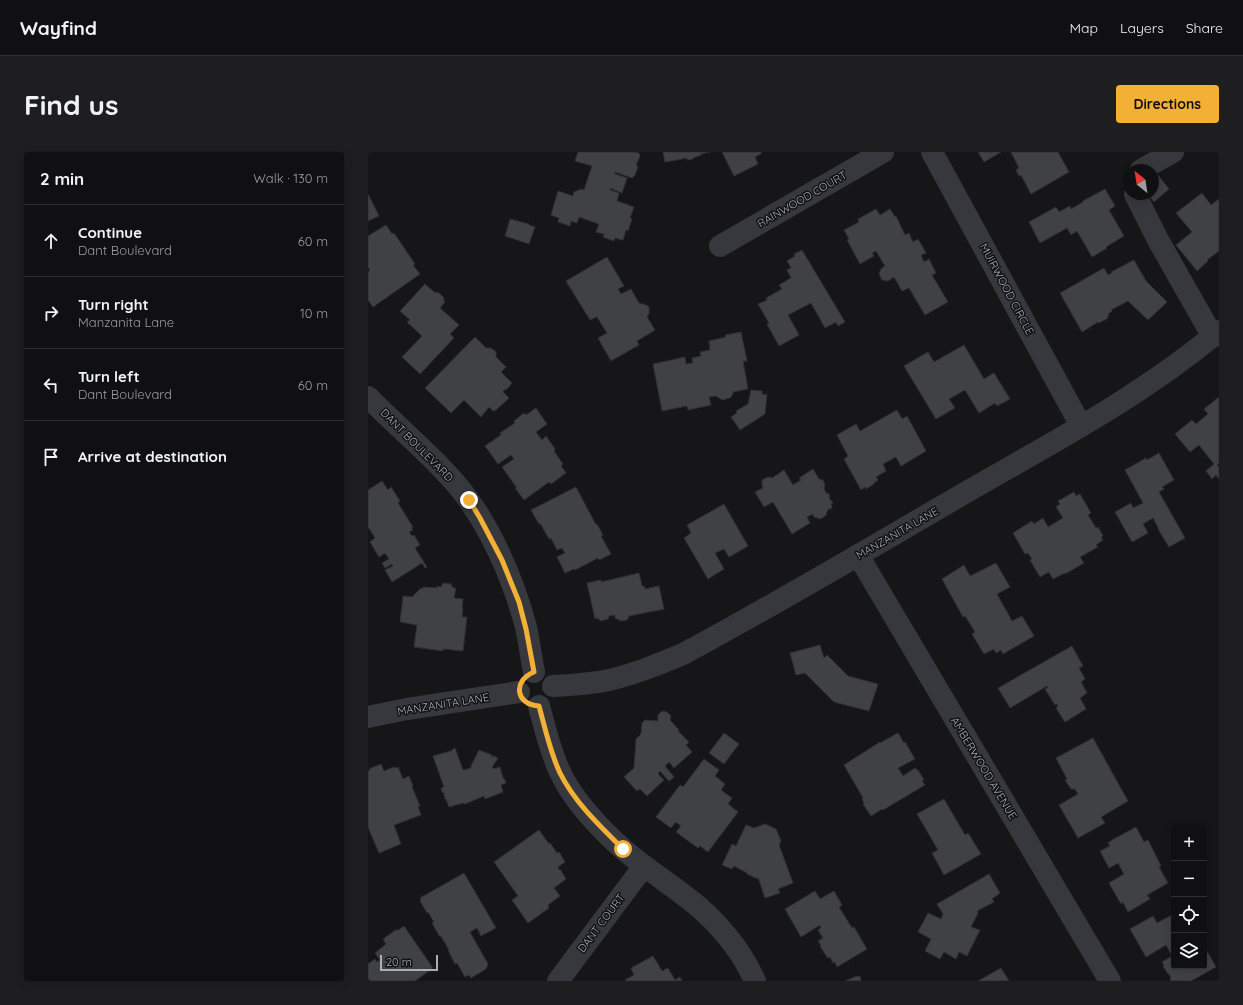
<!DOCTYPE html>
<meta charset="utf-8">
<style>
body{margin:0;font-family:Quicksand,sans-serif;background:#1e1e20;color:#f1f3f6}
.controls{position:absolute;right:12px;bottom:12px;display:grid;overflow:hidden;border-radius:4px;box-shadow:0 2px 10px #0003}
.controls button{width:36px;height:36px;display:grid;place-items:center;padding:0;border:0;border-bottom:1px solid #303032;background:#101012;color:#f1f3f6;font:20px sans-serif}
.compass{position:absolute;left:755px;top:12px;width:36px;height:36px;border-radius:50%;background:#101012;box-shadow:0 2px 10px #0003;rotate:330deg}
.scale{position:absolute;left:12px;bottom:10px;width:58px;box-sizing:border-box;padding-left:4px;border:2px solid #a8adb8;border-top:0;font-size:11px;line-height:14px;white-space:nowrap;color:#a8adb8;-webkit-text-stroke:3px #111113;paint-order:stroke}
.stop{position:absolute;width:12px;height:12px;margin:-9px;border:3px solid #f2b134;border-radius:50%;background:#fff}
.stop.end{background:#f2b134;border-color:#fff;box-shadow:0 1px 4px #0008}
.list{margin:0;padding:0;list-style:none}
h2{display:flex;justify-content:space-between;align-items:center;height:52px;margin:0;padding:0 16px;font-size:17px}
h2 small{font-size:13px;font-weight:400;color:#9c9d9f}
.list li{display:grid;grid-template-columns:26px 1fr auto;gap:12px;align-items:center;box-sizing:border-box;height:72px;padding:0 16px;border-top:1px solid #303032}
.list b{display:block;font-size:15px;white-space:nowrap}
.list p{margin:0;font-size:13px;white-space:nowrap;color:#9c9d9f}
.list em{font-size:13px;font-style:normal;color:#9c9d9f}
.icon{flex:none;width:22px;height:22px;fill:none;stroke:currentColor;stroke-width:2;stroke-linecap:round;stroke-linejoin:round}
.map{position:relative;flex:none;width:851px;height:829px;overflow:hidden;border-radius:4px}
header{display:flex;align-items:center;gap:24px;box-sizing:border-box;height:56px;padding:0 20px;background:#101012;border-bottom:1px solid #303032}
header strong{font-size:19px}
nav{display:flex;gap:22px;margin-inline-start:auto;font-size:14px}
.intro{display:flex;align-items:center;justify-content:space-between;box-sizing:border-box;height:96px;padding:0 24px}
h1{margin:0;font-size:28px}
.button{padding:10px 18px;border-radius:4px;background:#f2b134;color:#111;font-size:14px;font-weight:700}
main{display:flex;gap:24px;padding:0 24px}
aside{flex:1;background:#101012;border-radius:4px;box-shadow:0 2px 10px #0003}
.map>svg:first-child{display:block}
.building{fill:#404145;stroke:#303034}
.lines{fill:none;stroke-linecap:round;stroke-linejoin:round}
.minor{stroke:#37383d;stroke-width:22}
.route{stroke:#f2b134;stroke-width:5}
.labels{text-anchor:middle;dominant-baseline:central;stroke-width:3;stroke-linejoin:round;paint-order:stroke}
.street-label{font-size:11px;fill:#a8adb8;stroke:#111113}
</style>
<header>
<strong>Wayfind</strong>
<nav><a>Map</a><a>Layers</a><a>Share</a></nav>
</header>
<div class="intro"><h1>Find us</h1><a class="button">Directions</a></div>
<main>
<aside>
<h2>2 min<small>Walk · 130 m</small></h2>
<ul class="list">
<li><svg class="icon" aria-label="ahead" viewBox="0 0 24 24"><path d="M12 20V5M6 11l6-6 6 6"/></svg><div><b>Continue</b><p>Dant Boulevard</p></div><em>60 m</em></li>
<li><svg class="icon" aria-label="right" viewBox="0 0 24 24"><path d="M7 20v-9h11M14 6l5 5-5 5"/></svg><div><b>Turn right</b><p>Manzanita Lane</p></div><em>10 m</em></li>
<li><svg class="icon" aria-label="left" viewBox="0 0 24 24"><path d="M17 20v-9H6M10 6l-5 5 5 5"/></svg><div><b>Turn left</b><p>Dant Boulevard</p></div><em>60 m</em></li>
<li><svg class="icon" aria-label="arrive" viewBox="0 0 24 24"><path d="M6 21V4h12l-3 4 3 4H6"/></svg><div><b>Arrive at destination</b></div></li>
</ul>
</aside>
<div class="map">
<svg width="851" height="829" viewBox="0 0 851 829">
<rect width="100%" height="100%" fill="#161618"/>
<!-- building -->
<g class="building">
<polygon points="210,0 266,0 271,1 272,4 268,13 270,15 267,23 264,26 247,20 247,22 259,26 254,41 242,36 242,38 251,41 249,49 266,55 262,66 264,67 260,79 258,78 255,88 247,86 246,89 235,85 236,82 228,80 231,72 211,65 209,71 203,69 202,74 190,70 191,66 183,63 190,39 205,44 206,40 213,37 216,38 224,14 207,9"/>
<polygon points="295,0 342,0 333,2 333,3 325,6 325,7 319,8 319,6 297,10"/>
<polygon points="354,0 393,0 394,1 387,5 390,12 366,24"/>
<polygon points="610,0 633,0 616,10"/>
<polygon points="643,0 690,0 701,20 663,42 653,23 651,24 648,18 651,16"/>
<polygon points="790,23 801,37 786,50 780,42 785,42 785,24 786,26"/>
<polygon points="737,37 747,54 741,58 756,84 738,95 739,96 724,105 709,79 703,83 699,76 672,91 661,70 688,55 691,60 702,54 703,57 715,50 715,49"/>
<polygon points="834,41 843,53 851,47 851,99 839,108 840,109 829,119 808,93 824,80 808,61"/>
<polygon points="0,42 11,64 0,69"/>
<polygon points="508,57 512,63 522,57 527,65 528,64 537,83 541,81 545,90 550,87 558,101 553,103 556,110 561,107 568,121 564,123 580,150 557,163 541,136 534,139 526,125 520,129 514,128 511,122 513,117 517,114 508,99 504,101 506,104 492,112 479,88 481,87 476,78 491,70 490,67"/>
<polygon points="142,67 161,72 161,73 167,75 161,92 137,84"/>
<polygon points="18,73 24,82 26,81 47,112 45,113 52,122 5,155 0,148 0,120 2,118 0,115 0,84"/>
<polygon points="434,98 477,170 470,174 468,170 457,176 443,151 420,163 431,183 411,194 399,172 401,171 390,152 399,148 398,146 414,137 411,133 423,126 419,118 423,116 419,109 427,104 426,102"/>
<polygon points="239,105 256,134 250,137 253,142 263,137 271,151 278,153 281,155 281,162 279,165 287,178 269,189 271,193 243,209 230,186 239,181 229,165 222,168 198,129"/>
<polygon points="766,108 778,129 799,150 780,168 760,149 743,158 744,159 740,162 741,164 739,165 740,166 731,171 730,170 714,180 692,141 736,116 740,123 744,121 743,120"/>
<polygon points="57,132 65,139 68,141 70,140 76,146 75,147 77,150 72,156 91,173 82,182 86,186 52,222 34,205 54,184 39,170 42,168 32,159"/>
<polygon points="373,180 379,209 375,209 380,237 365,240 365,242 362,246 354,248 348,244 341,245 343,253 320,258 319,254 294,259 285,212 317,205 318,212 325,211 324,206 333,204 332,200 342,198 341,189 358,185 357,183"/>
<polygon points="107,185 118,196 123,196 128,200 128,205 138,215 133,220 144,231 140,236 135,239 135,240 141,246 128,258 125,259 121,255 113,265 96,248 83,261 57,236"/>
<polygon points="596,193 616,227 626,221 642,247 629,254 627,251 611,261 597,238 581,247 587,256 568,267 536,214 560,200 566,210"/>
<polygon points="383,238 394,239 394,242 399,243 397,262 372,278 363,265 369,261 368,259 380,252"/>
<polygon points="851,245 851,311 849,313 851,315 851,327 848,323 844,327 838,319 846,312 831,293 822,300 807,282 824,268 828,272 840,262 836,257"/>
<polygon points="168,256 179,272 168,280 174,288 178,284 187,297 186,299 195,312 193,314 198,321 183,332 181,330 156,348 147,336 149,336 134,315 146,307 143,303 130,312 117,294 133,283 132,281 147,271 146,269 156,261 158,263"/>
<polygon points="529,258 534,267 539,264 558,299 533,314 528,305 515,312 518,319 508,325 510,328 506,331 506,332 498,337 497,335 493,338 476,307 480,304 469,283 488,272 492,279"/>
<polygon points="791,301 806,328 794,335 796,337 791,340 817,386 801,395 790,377 791,377 785,366 775,372 780,381 764,390 747,360 763,351 765,356 775,351 757,318 778,306 779,308"/>
<polygon points="445,317 451,327 455,328 457,333 456,337 459,342 460,341 462,344 461,346 465,351 463,352 464,355 463,357 460,357 458,363 453,367 446,365 445,362 439,365 442,371 424,382 405,350 396,355 387,340 395,336 394,333 394,328 400,325 404,326 416,318 425,333 433,328 431,326"/>
<polygon points="14,329 20,338 23,335 32,349 30,351 45,375 43,376 45,378 41,380 44,384 46,383 52,393 47,396 59,415 57,416 54,411 24,430 17,418 25,414 24,412 17,416 14,411 21,407 17,401 11,405 2,390 7,386 1,376 0,377 0,338"/>
<polygon points="208,335 228,373 229,372 235,383 233,384 243,402 231,408 230,406 207,418 206,417 197,421 189,405 197,401 194,396 189,398 183,386 181,387 172,371 171,372 163,358"/>
<polygon points="706,340 708,344 712,342 723,361 720,363 728,376 730,375 735,384 733,385 735,388 728,393 730,395 712,405 716,411 697,422 697,421 685,427 681,420 672,425 662,408 664,407 660,401 657,402 645,381 664,369 666,372 675,366 680,375 695,366 688,355 692,352 690,349"/>
<polygon points="356,352 380,394 361,405 356,397 347,401 356,417 340,427 316,386 323,381 319,373"/>
<polygon points="628,411 642,435 629,442 644,469 654,464 666,484 635,502 633,498 628,501 626,497 616,502 604,482 607,480 597,464 595,465 574,427 596,413 602,424"/>
<polygon points="271,421 274,434 276,434 277,437 291,434 296,457 261,464 259,468 253,469 247,466 247,463 241,464 240,467 233,469 229,466 227,467 219,431 233,428 233,430"/>
<polygon points="75,431 83,432 85,436 88,436 86,446 95,447 94,456 95,456 94,465 99,465 95,499 75,497 75,499 46,495 49,473 32,470 35,444 45,445 45,444 53,436 55,437 55,435 69,436 69,434 73,435"/>
<polygon points="452,493 456,506 459,503 480,524 510,532 501,559 466,550 437,521 428,523 422,501"/>
<polygon points="704,494 715,514 711,516 717,527 713,530 719,541 712,546 718,557 697,570 688,556 690,554 689,552 687,553 677,537 680,536 679,534 642,556 630,536"/>
<polygon points="294,559 299,560 303,564 302,568 311,578 310,579 321,590 318,593 324,600 306,616 301,610 297,614 306,625 301,629 292,619 290,622 296,628 279,644 272,637 269,639 256,625 266,616 268,587 273,582 274,571 277,568 290,569 290,563"/>
<polygon points="356,581 371,592 356,612 341,601"/>
<polygon points="530,581 536,591 537,590 547,607 530,616 535,624 547,616 549,618 550,618 556,628 554,629 557,633 515,658 514,657 503,664 495,652 496,651 494,647 495,646 476,613 512,590 512,591"/>
<polygon points="725,586 760,649 733,665 737,671 710,686 691,653 710,642 707,637 703,637 697,628 699,627 688,606"/>
<polygon points="87,596 95,618 103,616 103,614 111,598 124,603 123,605 126,604 130,606 124,615 126,617 132,615 135,626 136,626 138,631 133,633 135,640 117,647 116,644 97,652 95,651 81,655 78,647 77,647 76,642 75,640 74,640 73,636 76,635 65,604 83,599"/>
<polygon points="336,607 351,618 347,624 357,632 353,638 364,646 360,652 370,660 340,700 332,694 330,696 308,680 313,674 308,670 303,676 288,665 312,633 315,635"/>
<polygon points="13,612 16,619 26,615 27,616 30,615 35,627 41,624 45,634 44,635 52,654 50,655 53,663 26,673 33,692 11,701 0,675 0,619 2,618 1,617"/>
<polygon points="576,647 597,683 600,681 613,702 576,723 564,701 570,698 549,662"/>
<polygon points="397,672 408,677 413,689 411,693 425,731 410,737 412,741 397,746 390,725 390,727 379,722 379,721 366,714 364,717 354,713 364,692 368,694 378,673 386,676"/>
<polygon points="768,675 776,690 780,688 793,714 791,715 800,731 779,743 782,747 760,760 755,750 753,752 741,731 756,722 750,711 741,716 732,699 742,694 740,691 744,688"/>
<polygon points="171,678 181,692 182,691 189,701 191,700 197,710 190,715 191,718 192,717 198,727 186,736 192,744 180,753 181,756 160,771 144,748 150,744 126,710"/>
<polygon points="96,721 128,776 113,784 109,776 102,780 120,812 118,817 103,826 101,823 97,825 89,811 87,812 80,798 81,798 73,784 72,785 64,771 66,770 60,760 59,761 52,749 53,748 52,746"/>
<polygon points="621,722 632,741 624,747 626,750 609,759 610,761 603,775 612,778 599,804 591,800 588,807 576,800 572,807 557,799 563,787 550,780 560,761 573,767 575,762 569,752"/>
<polygon points="447,739 452,747 466,739 474,753 471,755 484,776 486,775 499,797 469,815 467,810 465,811 462,805 460,806 457,802 452,794 453,793 450,789 455,786 450,778 453,776 452,773 433,785 417,757"/>
<polygon points="806,762 806,814 836,814 836,794 848,815 823,829 803,829 802,827 803,826 801,822 800,822 795,814 796,813 794,810 804,804 798,793 778,805 762,777 785,764 789,771"/>
<polygon points="36,774 65,816 47,829 0,829 0,812 7,807 9,810 12,808 7,801 18,792 15,787 29,777 29,779"/>
<polygon points="285,804 294,819 300,816 307,828 312,825 314,829 258,829 257,828 266,823 263,816"/>
<polygon points="633,816 641,829 610,829"/>
<polygon points="489,824 489,825 492,824 493,829 477,829"/>
</g>
<g class="lines">
<!-- minor -->
<g class="minor">
<polyline points="564,0 713,274"/>
<polyline points="773,18 805,0"/>
<polyline points="767,42 790,88 845,185"/>
<polyline points="352,94 515,0"/>
<path d="M0 245C29 275 62 301 89 333 121 371 145 426 158 475 161 489 163 505 166 520"/>
<polyline points="490,403 742,829"/>
<path d="M185 534C204 533 223 532 241 528 267 522 291 512 315 502 412 450 507 393 602 338 687 289 775 243 851 179"/>
<path d="M171 554C177 576 182 599 192 620 204 647 233 678 255 697 276 715 299 730 321 747 348 768 373 797 387 829"/>
<polyline points="0,565 39,557 151,540"/>
<polyline points="190,829 276,714"/>
</g>
</g>
<g class="lines">
<!-- route -->
<path class="route" d="M101 348 112 366 134 408 151 450 158 477 166 520C144 529 148 553 171 554 177 576 182 600 192 621 207 651 232 674 255 697"/>
</g>
<g class="labels">
<!-- street labels -->
<g class="street-label">
<text transform="translate(434 47) rotate(-30)">RAINWOOD COURT</text>
<text transform="translate(639 137) rotate(62)">MUIRWOOD CIRCLE</text>
<text transform="translate(49 293) rotate(45)">DANT BOULEVARD</text>
<text transform="translate(529 381) rotate(-30)">MANZANITA LANE</text>
<text transform="translate(75 552) rotate(-9)">MANZANITA LANE</text>
<text transform="translate(616 616) rotate(59)">AMBERWOOD AVENUE</text>
<text transform="translate(233 771) rotate(-53)">DANT COURT</text>
</g>
</g>
</svg>
<div class="controls">
<button>+</button>
<button>−</button>
<button><svg class="icon" aria-label="locate" viewBox="0 0 24 24"><circle cx="12" cy="12" r="6"/><path d="M12 2v4M12 18v4M2 12h4M18 12h4"/></svg></button>
<button><svg class="icon" aria-label="layers" viewBox="0 0 24 24"><path d="M12 4l9 5-9 5-9-5zM3 14l9 5 9-5"/></svg></button>
</div>
<svg class="compass" viewBox="-18 -18 36 36"><path d="M0-13l5 13h-10z" fill="#e53935"/><path d="M0 13l5-13h-10z" fill="#9c9d9f"/></svg>
<div class="scale">20 m</div>
<div class="stop" style="left:255px;top:697px"></div>
<div class="stop end" style="left:101px;top:348px"></div>
</div>
</main>
